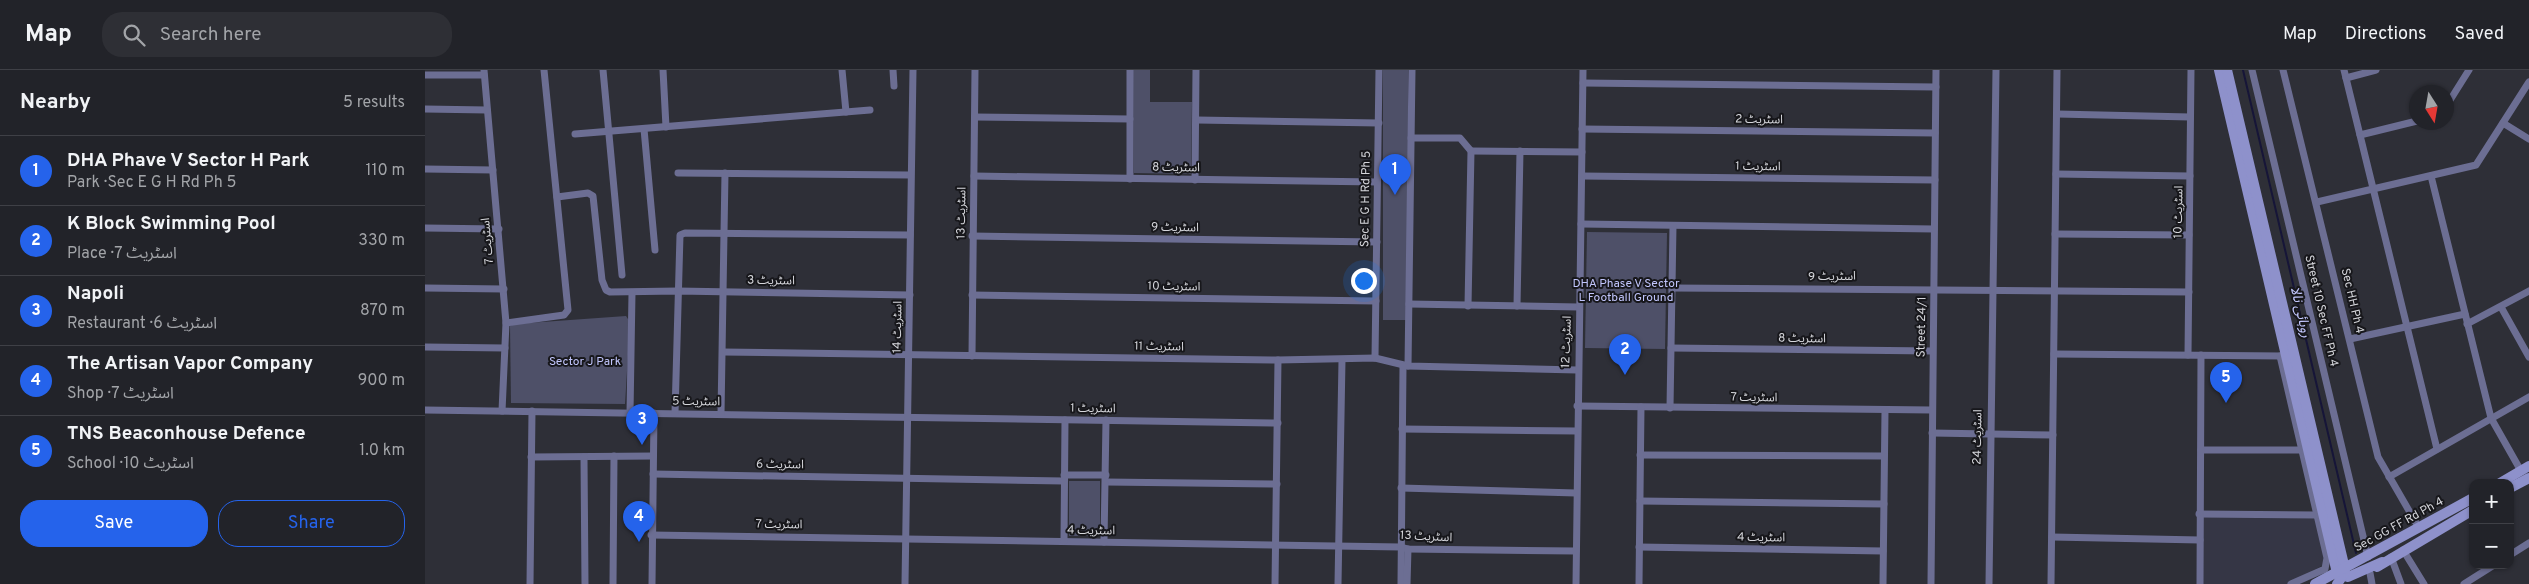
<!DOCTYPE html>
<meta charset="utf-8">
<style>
body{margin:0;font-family:Overpass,"Noto Sans Arabic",sans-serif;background:#2e2f35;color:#f1f3f6}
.controls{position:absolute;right:15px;bottom:15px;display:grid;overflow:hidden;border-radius:10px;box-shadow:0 1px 4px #0004}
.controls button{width:45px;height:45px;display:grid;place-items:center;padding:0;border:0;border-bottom:1px solid #3f4046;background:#222329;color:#f1f3f6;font:25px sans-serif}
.compass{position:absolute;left:1984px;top:15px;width:45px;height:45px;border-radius:50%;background:#222329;box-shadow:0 1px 4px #0004;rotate:169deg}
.you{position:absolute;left:938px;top:210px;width:18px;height:18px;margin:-12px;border:4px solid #fff;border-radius:50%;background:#1a73e8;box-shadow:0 0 0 8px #1a73e833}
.badge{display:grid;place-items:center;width:32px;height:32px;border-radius:50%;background:#2563eb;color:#fff;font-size:16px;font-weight:700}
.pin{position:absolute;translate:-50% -41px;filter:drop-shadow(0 1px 2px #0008)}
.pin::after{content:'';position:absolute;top:26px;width:18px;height:15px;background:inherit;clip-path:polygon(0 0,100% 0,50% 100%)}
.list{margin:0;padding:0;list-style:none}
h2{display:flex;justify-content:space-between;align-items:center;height:65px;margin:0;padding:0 20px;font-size:21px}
h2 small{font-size:16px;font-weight:400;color:#a2a4a8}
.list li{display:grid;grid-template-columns:32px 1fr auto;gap:15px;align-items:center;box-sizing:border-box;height:70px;padding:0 20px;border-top:1px solid #3f4046}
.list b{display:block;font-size:19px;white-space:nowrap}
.list p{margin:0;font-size:16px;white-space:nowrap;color:#a2a4a8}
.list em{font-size:16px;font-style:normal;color:#a2a4a8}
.actions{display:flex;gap:10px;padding:15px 20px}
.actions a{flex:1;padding:11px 0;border:1px solid #2563eb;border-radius:20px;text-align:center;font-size:18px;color:#2563eb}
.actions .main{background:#2563eb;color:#fff}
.icon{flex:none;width:28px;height:28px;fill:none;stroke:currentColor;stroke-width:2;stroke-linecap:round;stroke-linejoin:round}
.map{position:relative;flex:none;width:2104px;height:514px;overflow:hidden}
header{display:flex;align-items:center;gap:30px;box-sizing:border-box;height:70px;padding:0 25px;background:#222329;border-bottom:1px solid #3f4046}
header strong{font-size:24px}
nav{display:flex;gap:28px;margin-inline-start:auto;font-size:18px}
.search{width:350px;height:45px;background:#2e2f35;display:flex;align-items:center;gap:12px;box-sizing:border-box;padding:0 18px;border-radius:20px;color:#a2a4a8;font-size:19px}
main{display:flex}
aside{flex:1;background:#222329}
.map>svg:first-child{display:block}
.built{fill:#353645}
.green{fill:#4e5068}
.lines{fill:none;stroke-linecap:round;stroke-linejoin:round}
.stream{stroke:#161538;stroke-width:2}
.minor{stroke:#6c6e93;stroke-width:7}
.secondary{stroke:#8e91cb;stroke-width:10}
.labels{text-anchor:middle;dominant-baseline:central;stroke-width:4;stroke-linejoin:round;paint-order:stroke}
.street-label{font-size:12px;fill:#d5d6db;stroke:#17171b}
.park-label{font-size:12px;fill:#c2c6fd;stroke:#17171b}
.water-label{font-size:14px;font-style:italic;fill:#c3c7fe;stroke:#17171b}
</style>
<header>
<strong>Map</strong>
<div class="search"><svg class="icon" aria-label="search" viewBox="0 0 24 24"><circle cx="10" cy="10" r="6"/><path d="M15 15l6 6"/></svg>Search here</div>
<nav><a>Map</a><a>Directions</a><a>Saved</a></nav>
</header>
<main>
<aside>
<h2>Nearby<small>5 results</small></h2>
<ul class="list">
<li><span class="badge">1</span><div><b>DHA Phave V Sector H Park</b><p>Park · Sec E G H Rd Ph 5</p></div><em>110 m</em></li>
<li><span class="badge">2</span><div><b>K Block Swimming Pool</b><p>Place · اسٹریٹ 7</p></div><em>330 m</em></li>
<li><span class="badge">3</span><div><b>Napoli</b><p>Restaurant · اسٹریٹ 6</p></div><em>870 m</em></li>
<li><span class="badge">4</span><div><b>The Artisan Vapor Company</b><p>Shop · اسٹریٹ 7</p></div><em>900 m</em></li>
<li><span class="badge">5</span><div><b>TNS Beaconhouse Defence</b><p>School · اسٹریٹ 10</p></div><em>1.0 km</em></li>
</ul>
<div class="actions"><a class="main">Save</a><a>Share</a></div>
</aside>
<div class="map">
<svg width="2104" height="514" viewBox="0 0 2104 514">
<rect width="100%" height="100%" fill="#2e2f37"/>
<!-- built -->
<polygon class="built" points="1777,445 1892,446 1900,494 1863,514 1778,514"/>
<!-- green -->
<g class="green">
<polygon points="708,0 725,0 725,32 767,32 766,104 709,103"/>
<rect x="958" y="0" width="25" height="250"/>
<polygon points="1162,162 1242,163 1240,279 1160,278"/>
<polygon points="201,246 205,252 200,334 86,333 85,256 89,254"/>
<rect x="644" y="411" width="31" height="55"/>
</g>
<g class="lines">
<!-- stream -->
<polyline class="stream" points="1818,0 1931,483"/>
<!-- minor -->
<g class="minor">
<polyline points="59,0 81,253 77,341"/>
<polyline points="178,0 197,205"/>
<polyline points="238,0 241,57"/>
<polyline points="417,0 421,42"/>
<polyline points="468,0 469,16"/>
<polyline points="705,0 705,109"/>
<polyline points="1827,0 1943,487"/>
<polyline points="1858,0 1953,387 1994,458"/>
<polyline points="1919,0 2012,379"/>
<polyline points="0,5 59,5"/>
<polyline points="1921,8 1951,0"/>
<polyline points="1158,13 1511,17"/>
<polyline points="2022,35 2044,0"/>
<polyline points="0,39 62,40"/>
<polyline points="1632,44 1765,47"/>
<polyline points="550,47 705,49"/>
<polyline points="772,50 954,53"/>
<polyline points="2078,53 2104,69"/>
<polyline points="219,59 230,180"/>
<polyline points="1157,59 1510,63"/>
<polyline points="150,64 445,40"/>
<polyline points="1935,65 1992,51"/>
<polyline points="986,68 1035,68 1046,81 1043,236"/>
<polyline points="1046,81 1157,82"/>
<polyline points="0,99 68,100"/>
<polyline points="253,103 485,105"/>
<polyline points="1631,104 1765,106"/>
<polyline points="549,106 952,112"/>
<polyline points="1157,106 1510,110"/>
<polyline points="2006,106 2066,348 2096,401"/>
<polyline points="770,110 771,0"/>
<polyline points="132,127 163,123 168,126 177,210 181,220 185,222 253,221 485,225"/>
<polyline points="1892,132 2051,95 2104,12"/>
<polyline points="1156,154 1509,159"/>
<polyline points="0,158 74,159"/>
<polyline points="1630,164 1764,165"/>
<polyline points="547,166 952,172"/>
<polyline points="0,218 79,219"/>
<polyline points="1247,218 1764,222"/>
<polyline points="547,225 951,231"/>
<polyline points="984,234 1154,237"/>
<polyline points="1092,236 1095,81"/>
<polyline points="2076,237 2104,287"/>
<polyline points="81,253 139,245 143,240 119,0"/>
<polyline points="2042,254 2104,221"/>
<polyline points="1925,269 2040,244"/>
<polyline points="0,277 80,278"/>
<polyline points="1246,278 1507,281"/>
<polyline points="298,282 853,290 950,288 983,296 1152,300"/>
<polyline points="1629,284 1858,286"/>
<polyline points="1763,285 1766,0"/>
<polyline points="547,286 550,0"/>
<polyline points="1855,286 1902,488 1900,499 1866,514"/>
<polyline points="950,288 954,0"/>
<polyline points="983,296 987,0"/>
<polyline points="1152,336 1506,340"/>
<polyline points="1245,338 1248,156"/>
<polyline points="0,340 853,353"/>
<polyline points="205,343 207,223"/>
<polyline points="250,343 255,165 260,163 485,165"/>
<polyline points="296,344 300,103"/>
<polyline points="977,359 1152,361"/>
<polyline points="1507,363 1628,365"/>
<polyline points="1776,380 1876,380"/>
<polyline points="1215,385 1459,386"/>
<polyline points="106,387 228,386"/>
<polyline points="159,387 160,514"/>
<polyline points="228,404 639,411"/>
<polyline points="639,405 681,405"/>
<polyline points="1964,407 2104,327"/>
<polyline points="681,412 852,414"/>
<polyline points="976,418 1151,423"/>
<polyline points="1215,431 1459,434"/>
<polyline points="1774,444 1892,445"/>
<polyline points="226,465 976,477 983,479 1151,481"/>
<polyline points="1627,467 1775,470"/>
<polyline points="639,471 640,350"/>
<polyline points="679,472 681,350"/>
<polyline points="1214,477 1458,481"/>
<polyline points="1978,480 1999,514"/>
<polyline points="2085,485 2104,473"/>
<polyline points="1966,487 1976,514"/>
<polyline points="1945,503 1947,514"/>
<polyline points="105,514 107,341"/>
<polyline points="188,514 189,386"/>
<polyline points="227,514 229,343"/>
<polyline points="480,514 488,0"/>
<polyline points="850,514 853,290"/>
<polyline points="913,514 917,290"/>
<polyline points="976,514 978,296"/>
<polyline points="982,514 983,479"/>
<polyline points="1151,514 1158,0"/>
<polyline points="1214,514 1216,337"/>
<polyline points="1458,514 1460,341"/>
<polyline points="1506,514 1511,0"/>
<polyline points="1564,514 1571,0"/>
<polyline points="1626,514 1632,0"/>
<polyline points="1775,514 1776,285"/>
<polyline points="2039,514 2069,495"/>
</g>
<!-- secondary -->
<g class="secondary">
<polyline points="1794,0 1912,503 1923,507 1957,492"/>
<polyline points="1802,0 1920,499 1919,504 1912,514"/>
<polyline points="2075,413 2104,396"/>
<polyline points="2085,418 2104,408"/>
<polyline points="1952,497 2048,440"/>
<polyline points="1890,514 2048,428"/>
</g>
</g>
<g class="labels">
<!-- street labels -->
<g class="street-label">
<text transform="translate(1334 50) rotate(1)">اسٹریٹ 2</text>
<text transform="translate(1333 97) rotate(1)">اسٹریٹ 1</text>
<text transform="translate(751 98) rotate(1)">اسٹریٹ 8</text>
<text transform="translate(941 129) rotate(-89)">Sec E G H Rd Ph 5</text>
<text transform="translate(1754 142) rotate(-89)">اسٹریٹ 10</text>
<text transform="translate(537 143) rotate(-89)">اسٹریٹ 13</text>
<text transform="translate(750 158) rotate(1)">اسٹریٹ 9</text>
<text transform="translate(63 171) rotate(-95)">اسٹریٹ 7</text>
<text x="1407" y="207">اسٹریٹ 9</text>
<text transform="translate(346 211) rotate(1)">اسٹریٹ 3</text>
<text transform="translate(749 217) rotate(1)">اسٹریٹ 10</text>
<text transform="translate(1927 231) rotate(77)">Sec HH Ph 4</text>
<text transform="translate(1896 241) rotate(77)">Street 10 Sec FF Ph 4</text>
<text transform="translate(473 257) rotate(-89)">اسٹریٹ 14</text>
<text transform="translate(1497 257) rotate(-89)">Street 24/1</text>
<text transform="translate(1377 269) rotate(1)">اسٹریٹ 8</text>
<text transform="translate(1142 272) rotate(-88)">اسٹریٹ 12</text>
<text transform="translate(734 277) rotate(1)">اسٹریٹ 11</text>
<text transform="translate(1329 328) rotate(1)">اسٹریٹ 7</text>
<text transform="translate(271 332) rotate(1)">اسٹریٹ 5</text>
<text transform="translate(668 339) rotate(1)">اسٹریٹ 1</text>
<text transform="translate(1553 367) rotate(-89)">اسٹریٹ 24</text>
<text transform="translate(355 395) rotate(1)">اسٹریٹ 6</text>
<text transform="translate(354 455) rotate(1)">اسٹریٹ 7</text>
<text transform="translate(1974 455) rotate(-29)">Sec GG FF Rd Ph 4</text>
<text transform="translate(666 461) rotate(1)">اسٹریٹ 4</text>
<text transform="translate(1001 467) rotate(3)">اسٹریٹ 13</text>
<text transform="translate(1336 468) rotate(1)">اسٹریٹ 4</text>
</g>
<!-- park labels -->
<g class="park-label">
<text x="1201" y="214">DHA Phase V Sector<tspan x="1201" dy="14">L Football Ground</tspan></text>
<text x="160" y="292">Sector J Park</text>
</g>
<!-- water labels -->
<g class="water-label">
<text transform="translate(1875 242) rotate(77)">روہائی نالا</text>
</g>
</g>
</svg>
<div class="controls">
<button>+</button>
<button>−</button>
</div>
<svg class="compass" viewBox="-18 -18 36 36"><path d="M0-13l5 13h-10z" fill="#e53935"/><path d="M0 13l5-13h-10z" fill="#a2a4a8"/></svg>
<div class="you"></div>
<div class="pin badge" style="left:970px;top:125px">1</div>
<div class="pin badge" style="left:1200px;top:305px">2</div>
<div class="pin badge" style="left:217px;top:375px">3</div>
<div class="pin badge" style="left:214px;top:472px">4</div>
<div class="pin badge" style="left:1801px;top:333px">5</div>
</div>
</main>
